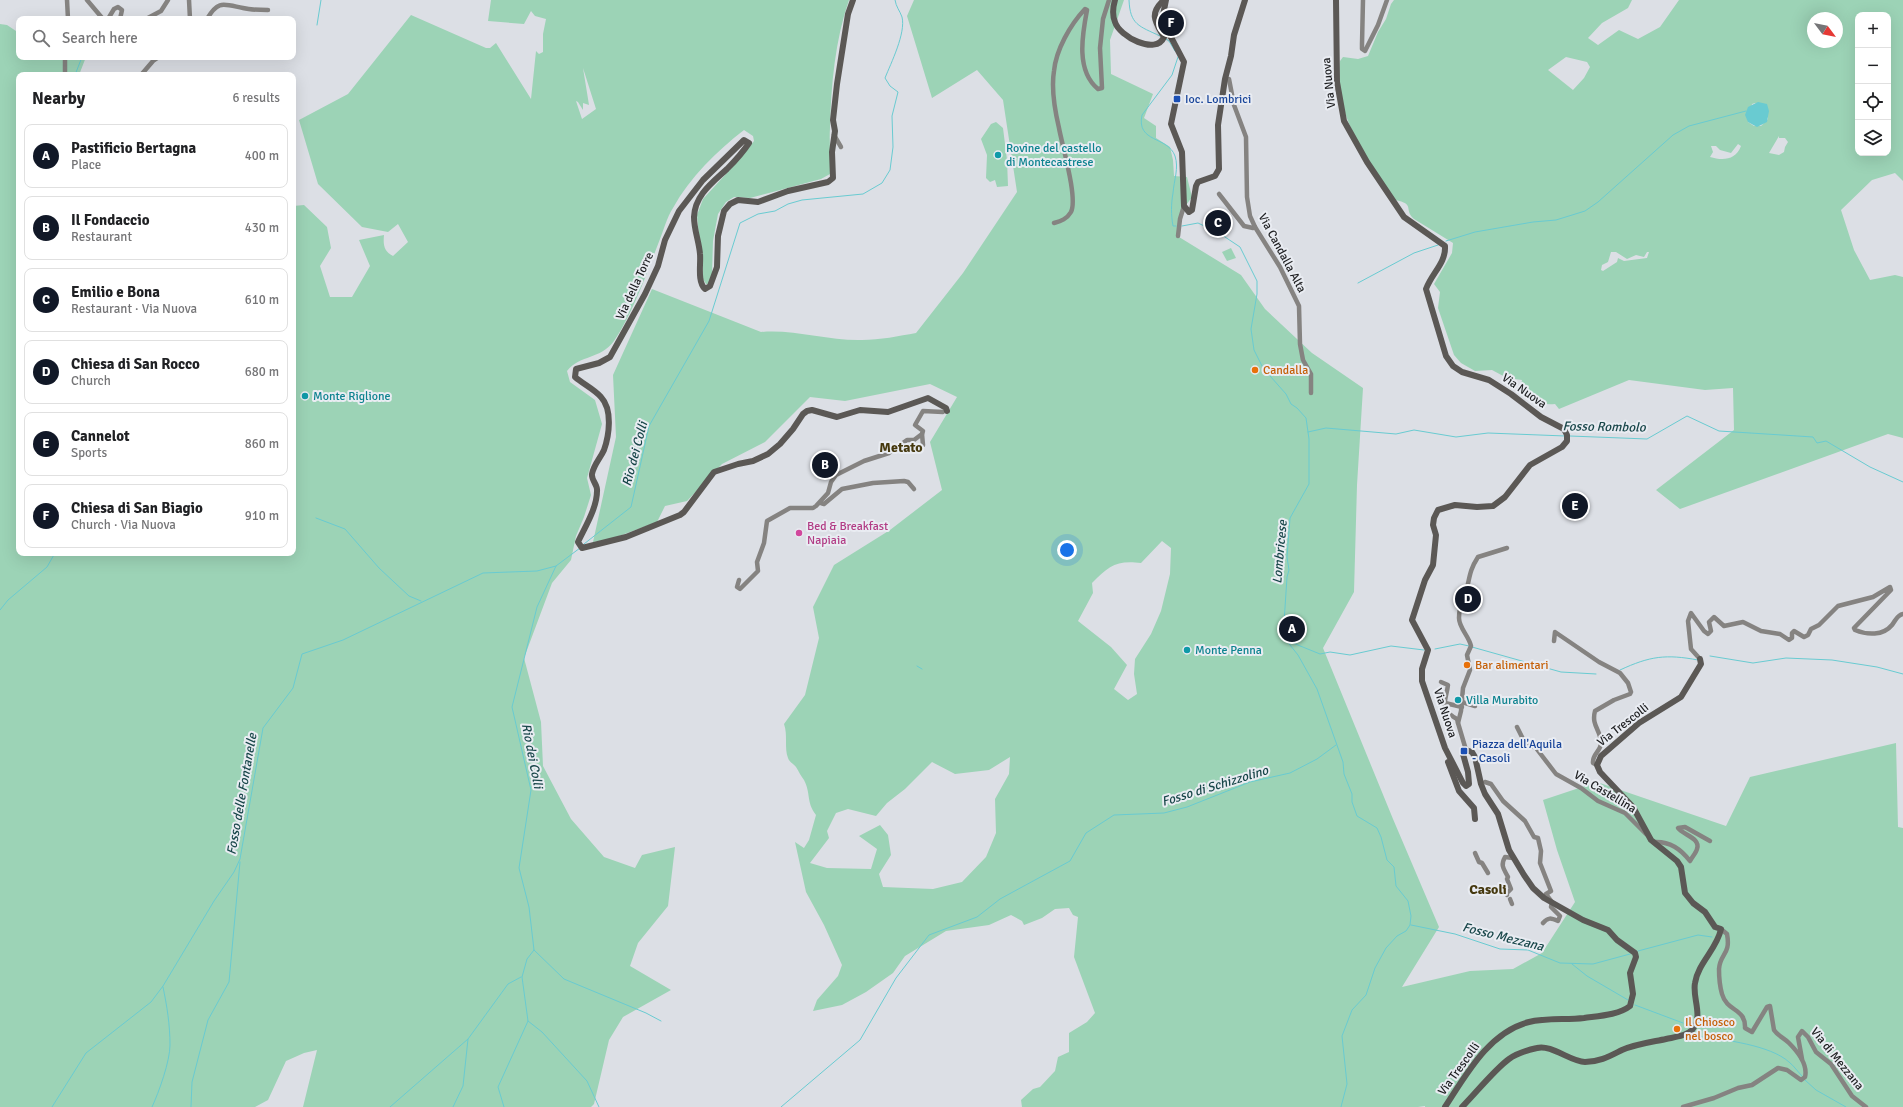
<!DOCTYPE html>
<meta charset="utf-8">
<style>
body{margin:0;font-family:Signika,sans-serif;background:#f2f2f2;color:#202124}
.controls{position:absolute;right:12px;top:12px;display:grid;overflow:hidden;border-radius:8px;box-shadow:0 4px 16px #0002}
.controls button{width:36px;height:36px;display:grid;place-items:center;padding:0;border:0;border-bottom:1px solid #e0e0e0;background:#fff;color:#202124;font:20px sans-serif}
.compass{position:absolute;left:1807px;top:12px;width:36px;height:36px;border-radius:50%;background:#fff;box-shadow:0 4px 16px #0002;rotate:122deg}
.you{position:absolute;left:1067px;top:550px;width:14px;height:14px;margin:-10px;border:3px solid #fff;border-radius:50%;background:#1a73e8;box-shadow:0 0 0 6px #1a73e833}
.badge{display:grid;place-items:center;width:26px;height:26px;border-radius:50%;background:#111827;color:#fff;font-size:13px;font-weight:700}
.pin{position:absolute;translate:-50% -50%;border:2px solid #fff;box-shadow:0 1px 4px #0006}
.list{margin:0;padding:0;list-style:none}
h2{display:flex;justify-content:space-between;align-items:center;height:52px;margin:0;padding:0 16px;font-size:17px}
h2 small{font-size:13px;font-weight:400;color:#757577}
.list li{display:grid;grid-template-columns:26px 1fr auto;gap:12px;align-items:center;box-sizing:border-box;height:64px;margin:0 8px 8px;padding:0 8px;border:1px solid #e0e0e0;border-radius:8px}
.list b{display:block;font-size:15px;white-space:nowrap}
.list p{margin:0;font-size:13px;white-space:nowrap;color:#757577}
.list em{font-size:13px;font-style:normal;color:#757577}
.icon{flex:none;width:22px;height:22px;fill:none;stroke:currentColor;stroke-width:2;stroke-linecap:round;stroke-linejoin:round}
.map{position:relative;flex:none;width:1903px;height:1107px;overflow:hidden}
.search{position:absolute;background:#fff;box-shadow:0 4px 16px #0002;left:16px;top:16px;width:280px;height:44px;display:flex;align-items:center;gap:10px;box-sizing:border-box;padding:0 14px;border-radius:8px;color:#757577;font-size:15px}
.panel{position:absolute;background:#fff;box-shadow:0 4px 16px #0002;left:16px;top:72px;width:280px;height:484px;border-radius:8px}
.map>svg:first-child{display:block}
.green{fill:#9cd3b6;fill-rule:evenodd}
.water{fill:#69cbd1}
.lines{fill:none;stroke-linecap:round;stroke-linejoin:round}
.stream{stroke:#69cbd1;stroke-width:1}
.street{stroke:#858381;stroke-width:4.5}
.secondary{stroke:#5b5855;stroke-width:6}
.transit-dot{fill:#1a4fb4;stroke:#e9ecf2;stroke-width:1.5}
.culture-dot{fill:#0f9aa8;stroke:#e9ecf2;stroke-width:1.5}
.food-dot{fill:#e8710a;stroke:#e9ecf2;stroke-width:1.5}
.hotel-dot{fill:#d1479c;stroke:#e9ecf2;stroke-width:1.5}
.labels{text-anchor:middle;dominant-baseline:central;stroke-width:4;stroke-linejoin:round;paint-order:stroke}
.street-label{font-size:12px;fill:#1d1e20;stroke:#e9ecf2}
.transit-label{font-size:12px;fill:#164399;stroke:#e9ecf2;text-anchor:start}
.culture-label{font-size:12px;fill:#0d838f;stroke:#e9ecf2;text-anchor:start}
.food-label{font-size:12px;fill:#c56008;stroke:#e9ecf2;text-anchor:start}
.hotel-label{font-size:12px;fill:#b23c85;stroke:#e9ecf2;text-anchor:start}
.water-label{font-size:13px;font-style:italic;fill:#184649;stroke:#e9ecf2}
.quarter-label{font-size:14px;font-weight:bold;fill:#45380e;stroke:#e9ecf2}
</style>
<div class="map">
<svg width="1903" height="1107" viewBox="0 0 1903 1107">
<rect width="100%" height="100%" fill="#dcdfe5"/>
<!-- green -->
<g class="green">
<path d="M491 0H849C835 40 831 86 830 128 829 143 831 159 830 174L821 179 769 193 750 198 734 197 726 202 718 214 713 241 712 274 708 284H706L703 279V256L699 237 697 215 703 199 737 162 754 141 753 136 744 130C717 151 690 177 673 208 667 217 664 229 660 239 647 272 634 311 614 341 600 360 581 354 567 371L570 382 595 400 602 424 587 478 591 495 584 517 576 536 571 560 552 583 524 658 541 722 543 766 571 819 604 857 635 868 642 855 675 847 668 906 638 943 630 966 671 990 623 1017 609 1040 594 1104 591 1107H303L317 1050 304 1053 286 1061 268 1100 255 1107H0V24L7 25 19 33V57H86L79 75H19V553H293V206L304 205 327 227 331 248 320 266 330 297H352L370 266 359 240 384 235C383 245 384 251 393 256L408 242 398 224 388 232 362 227 318 184 299 120 348 94 411 15 486 48H490L496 43 531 99 536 51 539 54 543 52V34L546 19 535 16 531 11 524 24 488 21ZM583 68 596 109 582 119 576 101 578 102 583 110V103L589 105Z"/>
<path d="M914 0H1124L1110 40 1111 74 1153 94 1144 118 1156 126V138L1170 147 1173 160 1174 176 1187 177 1192 197 1181 212 1179 237 1241 275 1265 309 1312 353 1363 388 1357 485 1354 592 1323 648 1393 819 1439 927 1402 987 1470 971 1513 969 1542 953 1575 902 1557 850 1543 800 1597 782 1726 826 1750 777 1896 743 1898 827 1903 828V1107H1425V1106L1418 1107H1022L1021 1100 1033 1089 1040 1087 1055 1071 1058 1057 1069 1052V1033L1087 1022 1095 1013 1074 957 1078 917 1073 915 1069 908 1055 909 1042 918 1024 925 1022 921 1011 915 989 925 946 931 905 956 893 973 866 992 842 1005 813 1011 817 1000 838 976 842 965 824 925 806 892 795 842 804 848 809 840 816 815C806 802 811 793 804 780 801 776 799 772 796 767 794 764 789 762 788 758 784 748 788 735 784 724L805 695 819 638 813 607 834 565 890 530 942 490 930 442 957 397 930 384 845 401 810 397 765 442 722 464 687 501 665 506 657 522 611 539 593 542 616 437 613 375 652 289 761 332C793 329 829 341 862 340 880 340 899 336 916 333L963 273 1017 192 1003 100 977 70 932 98 907 16ZM1162 541 1171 548 1170 574 1161 611 1151 634 1135 659 1134 674 1137 694 1128 700 1114 689 1127 665 1111 647 1078 621 1093 593 1092 583C1109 566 1116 560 1141 563ZM1010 757 1009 774 995 799 996 833 986 857 962 882 933 889 883 887 879 874 891 855 888 835 880 825 859 836 877 849 871 869 827 868 810 863 829 838 827 831 836 813 848 809 876 816 887 803 905 789 932 762 955 774 989 770Z"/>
<path d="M1394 0H1632L1628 8 1602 23 1588 38 1598 45 1619 30 1638 39 1660 27 1679 0H1903V181L1895 173 1872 180 1841 210 1854 250 1870 280 1895 275 1903 277V438L1888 434 1680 509 1656 490 1734 430 1733 388 1705 390 1629 380 1559 409 1555 404C1540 405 1529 402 1519 390L1522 380 1507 378 1492 370 1475 371 1461 363 1454 355 1438 308 1440 292 1434 284 1452 253 1453 243 1414 219C1403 209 1416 204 1395 200 1374 168 1349 136 1341 98 1339 86 1339 73 1340 61L1343 57 1358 59 1368 56 1378 32 1386 19 1391 4ZM1858 15H1888V153H1858ZM1813 18H1837V42H1813ZM1566 57 1587 62 1590 67 1584 78 1573 90 1548 70ZM1755 103 1768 112V119L1761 126H1754L1748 122 1752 104ZM1779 136V138H1785L1788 142 1785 147 1784 152 1779 155 1769 153ZM1738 144 1741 146C1736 160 1723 161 1710 157L1713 152 1711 146H1716L1720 150 1731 153ZM1611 252H1616L1627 259 1636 255 1644 257 1647 252H1649L1647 258 1624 261 1618 258 1617 262 1603 271 1601 270 1602 265 1608 262Z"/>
<polygon points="996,122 1003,128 1007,160 1008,186 997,187 995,180 990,182 986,178 987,155 981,139 991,124"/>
<polygon points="1231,248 1236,258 1227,261 1222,252"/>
</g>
<!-- water -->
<polygon class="water" points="1758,102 1767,104 1769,111 1767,122 1757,127 1748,122 1745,115 1748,107"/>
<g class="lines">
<!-- stream -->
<g class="stream">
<path d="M1129 0C1130 25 1139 26 1160 36"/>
<polyline points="317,25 321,0"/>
<polyline points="1166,39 1169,41 1175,51"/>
<polyline points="75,75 82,57"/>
<path d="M1176 226H1173C1171 215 1171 204 1173 193 1174 180 1179 168 1175 156 1168 136 1136 143 1142 115L1172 75 1178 57"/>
<polyline points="1182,226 1198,223 1219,233 1240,247 1257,281 1257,294 1251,329 1254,350 1263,368 1286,394 1291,404 1297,408 1306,418 1309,439 1309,484 1290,518 1287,557 1289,570 1287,577 1284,623 1286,628 1286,640 1298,655 1317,689 1343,762 1344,774 1352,794 1352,802 1357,816 1377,828 1381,837 1387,860 1394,867 1396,886 1408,901 1411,916 1410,925 1406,931 1397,936 1386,948 1375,968 1366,995 1352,1010 1342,1036 1347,1084 1341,1107"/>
<polyline points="1446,241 1475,232 1533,222 1556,220 1585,211 1598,202 1673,135 1689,126 1746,111"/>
<polyline points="1358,283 1414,253 1438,245"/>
<polyline points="1308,432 1326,428 1396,434 1414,430 1456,437 1488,433 1565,436"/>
<polyline points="1570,436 1647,439 1687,416 1719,431 1813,437 1817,443 1826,441 1870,467 1903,482"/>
<polyline points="316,518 345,529 379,568 409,596 421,601"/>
<path d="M584 544 631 507 649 426 709 321 740 223 758 214 775 211 788 204 802 200 863 194 882 183 890 170 893 147 892 116 898 92 890 86 885 78C891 63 906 33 902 17 900 11 896 7 895 0"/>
<polyline points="0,610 8,600 47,567 55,553"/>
<polyline points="1288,641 1320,654 1330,652 1350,655 1391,646 1424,650"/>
<polyline points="1472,647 1561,672 1596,674"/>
<polyline points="1435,649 1460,644 1469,646"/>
<polyline points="1710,656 1753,663 1786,658 1832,660 1877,667 1903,674"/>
<polyline points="917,666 922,669"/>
<path d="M1620 670C1650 656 1666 654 1698 660"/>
<polyline points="1411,925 1455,934 1500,949 1528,950 1560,963 1593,964 1630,954"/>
<polyline points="534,950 564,979 646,1013 661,1021"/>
<polyline points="1638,951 1698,935 1712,937"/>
<polyline points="1572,964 1587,976 1628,1000"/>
<polyline points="1635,1005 1683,1023"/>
<polyline points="528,1021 542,1032 587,1081 599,1107"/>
<path d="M1694 1033 1699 1036C1725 1040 1770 1045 1789 1062 1794 1066 1798 1072 1802 1076"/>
<polyline points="1805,1080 1816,1090 1846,1107"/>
<polyline points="52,1107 86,1053 151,1002 163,986 214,901 234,872 240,859 263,728 293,688 302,654 343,640 483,573 537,571 556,566"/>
<path d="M152 1107C159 1092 170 1061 170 1045 170 1025 167 1006 163 987"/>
<polyline points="191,1107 192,1082 208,1020 229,982 240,862"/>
<polyline points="390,1107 468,1039"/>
<polyline points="453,1107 463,1086 468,1039 508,984 521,977"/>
<polyline points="504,1107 498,1087 528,1021 522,977 527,959 534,950 529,907 519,868 531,790 512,707 537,607 556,566 580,548"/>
<polyline points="781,1107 860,1040 896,978 929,935 977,917 1000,899 1070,861 1086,833 1114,815 1164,813 1187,807 1250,782 1290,773 1317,759 1336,745"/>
</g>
<!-- street -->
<g class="street">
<polyline points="67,0 68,19"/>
<polyline points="87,0 103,19"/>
<polyline points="189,0 190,19"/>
<polyline points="1363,0 1362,44 1362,49 1365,51 1378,25 1387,0"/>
<polyline points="108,19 114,9 118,7 122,10 120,19"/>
<polyline points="146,19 161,11 168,0"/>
<path d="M207 19C218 0 223 4 243 8 251 10 260 10 268 10"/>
<polyline points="65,75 65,57"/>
<polyline points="141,75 153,61 159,57"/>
<polyline points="1225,79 1229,79 1234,105 1246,137 1247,197 1250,216 1255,227 1280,267 1299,306 1300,344 1303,360 1311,374 1311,393"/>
<polyline points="834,135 841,147"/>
<polyline points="1219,194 1244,226 1253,228 1255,227"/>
<path d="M1054 223C1061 221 1067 219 1071 212 1078 198 1062 145 1059 128 1055 111 1051 89 1054 71 1056 50 1070 25 1085 9L1087 10C1082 36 1076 71 1098 89L1102 88 1100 48 1103 19 1109 0"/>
<polyline points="1178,236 1180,219 1184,206"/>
<polyline points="922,434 923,431 915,425 923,411 943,412"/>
<polyline points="821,503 824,504 842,489 873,483 904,481 908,482 914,489"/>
<polyline points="739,580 737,587 740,589 758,571 757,562 764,543 767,521 790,508 813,508 816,506 828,493 831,482 836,475 864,461 889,453 907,440 914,440 922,434 923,445"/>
<polyline points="1460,604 1468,610"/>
<path d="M1554 641 1555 632 1599 662 1620 673 1628 683 1631 692 1630 694 1614 700 1595 711C1591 726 1601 730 1601 743 1601 751 1592 754 1593 763L1597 765"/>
<path d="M1700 659 1691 649 1688 621 1691 613 1704 631 1708 634 1711 631 1709 622 1714 617 1724 626 1743 622 1761 631 1780 634 1789 640 1792 638V633L1794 631 1804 637 1808 635 1811 629 1819 625 1838 606 1873 597 1890 587 1891 590 1854 628 1855 630C1867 635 1883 636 1892 625 1896 620 1897 615 1903 614"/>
<path d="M1441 682 1448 685C1446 701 1438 709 1457 719L1458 723"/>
<polyline points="1462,702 1475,706"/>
<polyline points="1445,703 1462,707"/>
<polyline points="1469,703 1471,699 1478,699"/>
<polyline points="1517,727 1524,741 1536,748 1556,774 1581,788 1598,801 1625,813 1646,834"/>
<path d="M1466 750 1458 723 1461 711 1463 688 1470 670 1467 655 1471 646C1469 636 1459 628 1459 618 1459 604 1463 603 1466 592 1470 577 1469 571 1478 557L1507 548"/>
<path d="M1485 782 1491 784 1503 801 1525 821 1534 837 1538 838 1541 851 1540 863 1551 891 1546 894 1552 902 1551 907 1560 916 1558 921C1551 918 1548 917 1543 923"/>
<path d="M1654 842C1669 841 1681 849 1690 861 1692 857 1696 853 1697 849 1701 838 1683 835 1678 828L1685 827 1710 841"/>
<polyline points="1475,853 1479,862 1482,863 1488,873"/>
<path d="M1507 895 1506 894 1511 889 1507 879 1508 877C1504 869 1500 866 1505 857L1513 858"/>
<polyline points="1510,899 1512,904"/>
<polyline points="1802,1059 1798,1037 1802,1031 1808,1037 1816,1052 1831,1064 1852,1096 1866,1107"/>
<path d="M1683 1107 1714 1098 1738 1088 1752 1085 1778 1068 1787 1070 1801 1080 1805 1077C1808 1065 1797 1051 1789 1043 1784 1038 1778 1036 1774 1030L1770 1006 1767 1007 1752 1032 1745 1028C1746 1008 1727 1012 1722 994 1720 987 1719 976 1719 969 1720 953 1731 955 1727 934L1721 929"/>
</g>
<!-- secondary -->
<g class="secondary">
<path d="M853 0 848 14 837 84 833 120 835 131 832 152 833 178 828 182 788 191 758 202 738 200 730 204 724 211 718 236 717 267 710 286 705 289C697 281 701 264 700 254 699 241 694 230 694 217 695 195 712 183 727 169 735 161 743 152 749 143L744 140 703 180 679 211 665 240 658 266 645 294 610 357 599 363 576 369 575 377C583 384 594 389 601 397 613 410 609 436 604 450 600 459 594 464 592 474 591 480 598 485 597 491 597 508 585 527 578 542L582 548 626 537 680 515 684 512 714 472 738 464 753 461 768 454 780 444 793 429 803 414 807 411 812 410 837 417 860 410 888 412 928 398 946 408 947 411"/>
<path d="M1115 0C1113 7 1112 15 1115 22 1119 36 1156 56 1164 37 1156 23 1148 14 1164 0"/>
<polyline points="1166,0 1162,20 1184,62 1171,124 1182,152 1184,206 1189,212 1192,210 1196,186 1198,182 1215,176 1219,169 1218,125 1225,79 1231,56 1234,35 1245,0"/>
<path d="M1336 0 1337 82 1344 121 1367 162 1404 217 1445 246C1446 263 1432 273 1426 289L1446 356 1453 366 1462 372 1489 380 1511 394 1541 417 1564 429 1567 435V441L1562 447 1530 465 1505 497 1493 506 1477 507 1455 505 1438 510 1434 518 1433 525 1436 535 1433 565 1425 580 1412 620 1428 650 1422 669V681L1445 748 1463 783 1466 786 1469 784 1468 772 1463 754 1466 750 1472 752 1475 757 1481 784 1485 794 1498 814 1509 850 1524 875 1533 888 1544 898 1583 920 1608 930 1617 940 1635 953 1636 957 1630 973 1633 994 1630 1006C1619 1015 1598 1016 1584 1018 1567 1020 1545 1018 1529 1022 1489 1032 1466 1075 1445 1107"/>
<polyline points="1448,762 1459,791 1474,808 1475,819"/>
<path d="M1462 1107C1475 1094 1495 1069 1509 1059 1516 1054 1528 1050 1537 1048 1551 1044 1571 1062 1585 1062 1600 1062 1610 1056 1622 1050 1636 1044 1652 1042 1666 1039 1675 1037 1686 1036 1692 1030 1704 1016 1692 998 1695 983 1698 963 1717 949 1721 929L1715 927 1705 912 1693 903 1685 893 1681 867 1677 861 1651 840 1633 807 1600 772 1597 765 1601 756 1639 723 1681 697 1701 664 1700 659"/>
</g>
</g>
<!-- markers -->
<g class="transit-dot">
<rect x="1173" y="95" width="8" height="8" rx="2"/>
<rect x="1460" y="747" width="8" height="8" rx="2"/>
</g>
<g class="culture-dot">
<circle cx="998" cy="155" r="4"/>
<circle cx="305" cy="396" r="4"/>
<circle cx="1187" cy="650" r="4"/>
<circle cx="1458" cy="700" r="4"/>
</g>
<g class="food-dot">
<circle cx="1255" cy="370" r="4"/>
<circle cx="1467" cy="665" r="4"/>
<circle cx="1677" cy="1029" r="4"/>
</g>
<circle class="hotel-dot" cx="799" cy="533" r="4"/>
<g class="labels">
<!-- street labels -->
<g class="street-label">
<text transform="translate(1329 83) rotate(-96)">Via Nuova</text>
<text transform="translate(1282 253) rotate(62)">Via Candalla Alta</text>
<text transform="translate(635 286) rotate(-65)">Via della Torre</text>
<text transform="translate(1524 391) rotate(35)">Via Nuova</text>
<text transform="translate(1445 713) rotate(72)">Via Nuova</text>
<text transform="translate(1623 725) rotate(-38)">Via Trescolli</text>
<text transform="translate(1605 792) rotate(31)">Via Castellina</text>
<text transform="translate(1837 1059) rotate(51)">Via di Mezzana</text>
<text transform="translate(1459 1069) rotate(-54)">Via Trescolli</text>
</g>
<!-- transit labels -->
<g class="transit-label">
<text x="1185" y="99">Ioc. Lombrici</text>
<text x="1472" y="744">Piazza dell'Aquila<tspan x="1472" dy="14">- Casoli</tspan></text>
</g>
<!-- culture labels -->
<g class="culture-label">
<text x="1006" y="148">Rovine del castello<tspan x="1006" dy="14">di Montecastrese</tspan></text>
<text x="313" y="396">Monte Riglione</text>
<text x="1195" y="650">Monte Penna</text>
<text x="1466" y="700">Villa Murabito</text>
</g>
<!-- food labels -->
<g class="food-label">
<text x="1263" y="370">Candalla</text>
<text x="1475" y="665">Bar alimentari</text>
<text x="1685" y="1022">Il Chiosco<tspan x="1685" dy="14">nel bosco</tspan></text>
</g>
<!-- hotel labels -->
<g class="hotel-label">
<text x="807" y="526">Bed &amp; Breakfast<tspan x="807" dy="14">Napiaia</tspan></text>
</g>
<!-- water labels -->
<g class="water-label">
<text transform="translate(1604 427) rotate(1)">Fosso Rombolo</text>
<text transform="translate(635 454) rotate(-75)">Rio dei Colli</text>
<text transform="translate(1280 552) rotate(-85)">Lombricese</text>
<text transform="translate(532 756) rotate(79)">Rio dei Colli</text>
<text transform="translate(1215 786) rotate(-17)">Fosso di Schizzolino</text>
<text transform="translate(242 794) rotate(-80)">Fosso delle Fontanelle</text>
<text transform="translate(1503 937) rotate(14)">Fosso Mezzana</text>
</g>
<!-- quarter labels -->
<g class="quarter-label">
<text x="901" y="447">Metato</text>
<text x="1488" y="889">Casoli</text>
</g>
</g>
</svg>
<div class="controls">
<button>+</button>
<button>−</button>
<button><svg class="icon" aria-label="locate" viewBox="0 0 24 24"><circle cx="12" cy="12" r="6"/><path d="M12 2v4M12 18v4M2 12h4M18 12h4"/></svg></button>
<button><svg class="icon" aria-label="layers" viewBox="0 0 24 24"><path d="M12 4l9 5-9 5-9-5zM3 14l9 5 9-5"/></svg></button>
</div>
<svg class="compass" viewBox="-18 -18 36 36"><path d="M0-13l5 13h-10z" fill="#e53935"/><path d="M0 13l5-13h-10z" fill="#757577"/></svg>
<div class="you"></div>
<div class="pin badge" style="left:1292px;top:629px">A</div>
<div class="pin badge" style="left:825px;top:465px">B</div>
<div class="pin badge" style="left:1218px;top:223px">C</div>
<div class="pin badge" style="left:1468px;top:599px">D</div>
<div class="pin badge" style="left:1575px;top:506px">E</div>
<div class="pin badge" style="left:1171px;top:23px">F</div>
<div class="search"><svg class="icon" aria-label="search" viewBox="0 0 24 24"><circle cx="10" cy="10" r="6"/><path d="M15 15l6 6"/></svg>Search here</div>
<section class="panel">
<h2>Nearby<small>6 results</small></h2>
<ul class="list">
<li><span class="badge">A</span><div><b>Pastificio Bertagna</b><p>Place</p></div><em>400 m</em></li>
<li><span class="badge">B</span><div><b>Il Fondaccio</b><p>Restaurant</p></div><em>430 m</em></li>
<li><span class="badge">C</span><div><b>Emilio e Bona</b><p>Restaurant · Via Nuova</p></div><em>610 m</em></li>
<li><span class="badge">D</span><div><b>Chiesa di San Rocco</b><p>Church</p></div><em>680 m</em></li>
<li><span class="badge">E</span><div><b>Cannelot</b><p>Sports</p></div><em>860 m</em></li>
<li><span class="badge">F</span><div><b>Chiesa di San Biagio</b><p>Church · Via Nuova</p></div><em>910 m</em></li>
</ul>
</section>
</div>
